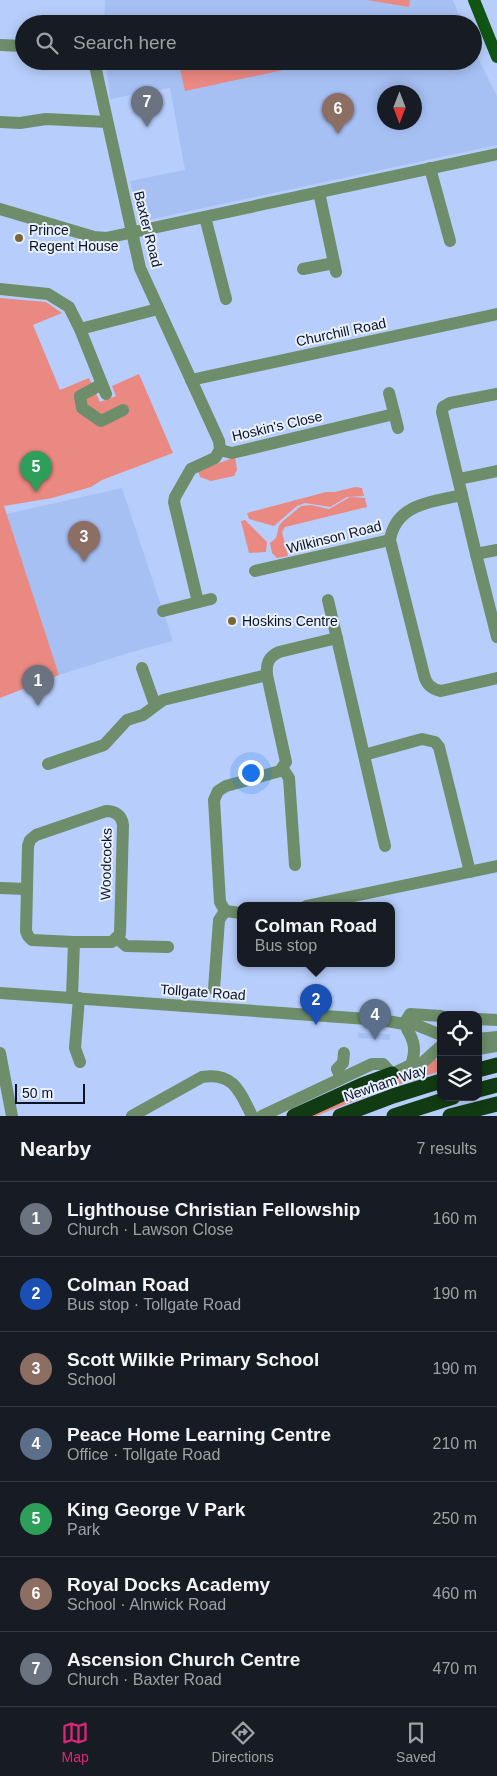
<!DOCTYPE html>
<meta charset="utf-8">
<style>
body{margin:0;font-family:Arial,sans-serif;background:#20242c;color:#f1f3f6}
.controls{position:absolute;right:15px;bottom:15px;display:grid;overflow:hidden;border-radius:10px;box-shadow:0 2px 12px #0003}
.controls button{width:45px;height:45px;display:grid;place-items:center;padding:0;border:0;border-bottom:1px solid #363941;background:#171b24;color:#f1f3f6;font:25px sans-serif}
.compass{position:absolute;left:377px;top:85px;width:45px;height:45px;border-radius:50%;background:#171b24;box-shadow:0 2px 12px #0003;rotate:180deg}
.scale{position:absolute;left:15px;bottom:12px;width:70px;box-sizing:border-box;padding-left:5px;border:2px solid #0b1323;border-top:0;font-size:14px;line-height:18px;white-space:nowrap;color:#0b1323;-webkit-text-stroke:4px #e8effd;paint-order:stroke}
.you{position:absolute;left:250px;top:772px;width:18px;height:18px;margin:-12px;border:4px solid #fff;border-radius:50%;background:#1a73e8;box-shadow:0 0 0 8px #1a73e833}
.badge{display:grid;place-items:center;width:32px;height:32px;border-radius:50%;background:#db2777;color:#fff;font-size:16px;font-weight:700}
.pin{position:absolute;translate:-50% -41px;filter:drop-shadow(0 1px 2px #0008)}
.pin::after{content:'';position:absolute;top:26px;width:18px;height:15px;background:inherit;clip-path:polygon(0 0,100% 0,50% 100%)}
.popup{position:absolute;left:237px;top:902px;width:158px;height:65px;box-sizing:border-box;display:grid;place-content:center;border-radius:10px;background:#171b24;filter:drop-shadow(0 1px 4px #0005);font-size:16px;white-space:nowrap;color:#9ea1a6}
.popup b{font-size:19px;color:#f1f3f6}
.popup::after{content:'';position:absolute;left:50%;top:100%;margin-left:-10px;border:10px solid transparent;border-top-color:#171b24}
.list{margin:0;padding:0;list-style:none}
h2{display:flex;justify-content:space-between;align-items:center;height:65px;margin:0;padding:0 20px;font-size:21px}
h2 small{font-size:16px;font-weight:400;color:#9ea1a6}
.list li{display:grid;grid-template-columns:32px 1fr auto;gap:15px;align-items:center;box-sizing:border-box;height:75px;padding:0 20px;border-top:1px solid #363941}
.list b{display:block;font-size:19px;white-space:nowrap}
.list p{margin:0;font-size:16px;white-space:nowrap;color:#9ea1a6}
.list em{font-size:16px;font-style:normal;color:#9ea1a6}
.icon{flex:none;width:28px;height:28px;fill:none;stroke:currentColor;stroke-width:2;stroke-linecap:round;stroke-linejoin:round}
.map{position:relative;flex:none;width:497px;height:1116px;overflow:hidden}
.search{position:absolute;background:#171b24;box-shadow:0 2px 12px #0003;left:15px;right:15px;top:15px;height:55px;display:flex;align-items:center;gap:12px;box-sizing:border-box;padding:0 18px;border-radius:28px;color:#9ea1a6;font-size:19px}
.sheet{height:590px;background:#171b24}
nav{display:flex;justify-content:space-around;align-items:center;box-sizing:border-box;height:70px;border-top:1px solid #363941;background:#171b24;font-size:14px;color:#9ea1a6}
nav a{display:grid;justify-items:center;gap:2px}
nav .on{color:#db2777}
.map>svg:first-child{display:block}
.built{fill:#a7c0f4;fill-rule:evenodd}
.green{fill:#ea8882}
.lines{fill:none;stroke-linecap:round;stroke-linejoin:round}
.minor{stroke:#6d8d6b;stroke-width:12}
.major{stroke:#115515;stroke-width:12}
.highway{stroke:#113b12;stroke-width:15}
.poi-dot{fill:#7c6535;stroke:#e8effd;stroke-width:2}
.labels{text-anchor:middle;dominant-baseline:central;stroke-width:4;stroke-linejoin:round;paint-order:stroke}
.street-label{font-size:14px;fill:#0b1323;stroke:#e8effd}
.poi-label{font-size:14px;fill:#0b1323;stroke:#e8effd;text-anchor:start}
</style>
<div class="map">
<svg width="497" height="1116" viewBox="0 0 497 1116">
<rect width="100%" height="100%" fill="#b7cefc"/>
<!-- built -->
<g class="built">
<polygon points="105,0 453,0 462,24 104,24"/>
<path d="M473 48 497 96V145L139 222 130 181 185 170 170 88 110 99 106 61H473ZM384 92H414V122H384Z"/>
<polygon points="122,488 173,641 132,652 59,675 6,514"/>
<polygon points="358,1033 390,1034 390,1040 358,1038"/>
</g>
<!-- green -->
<g class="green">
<polygon points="367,0 410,0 409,7"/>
<polygon points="301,15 303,24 258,24"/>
<polygon points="178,61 311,61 311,64 185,91"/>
<polygon points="0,298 46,302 62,313 33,325 60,390 89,378 100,402 116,396 112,386 139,374 173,453 102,480 91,487 52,498 4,506 59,675 0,698"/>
<polygon points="235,457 237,470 234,476 211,481 200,477 198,471"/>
<polygon points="355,487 362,488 364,496 347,497 330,507 305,503 297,506 274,526 249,519 247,513 326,492 335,492"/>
<polygon points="350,497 365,498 367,507 285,527 282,532 288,556 277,558 272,553 270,543 276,538 279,526 282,522 301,506 311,505 329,509"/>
<polygon points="245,520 267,542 266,552 249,553 241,521"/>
<polygon points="434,1058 441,1062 441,1071 390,1087 316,1116 301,1116"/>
</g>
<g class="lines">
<!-- minor -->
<g class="minor">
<polyline points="0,45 24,46"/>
<polyline points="94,61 140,268 219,441 220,450"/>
<polyline points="0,122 20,123 46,119 107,122"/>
<polyline points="430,168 450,241"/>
<polyline points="319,192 336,272"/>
<polyline points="0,209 94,237 106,238 497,154"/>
<polyline points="205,217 226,299"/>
<polyline points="303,269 334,263"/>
<polyline points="0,289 48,294 69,307 80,329 106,394"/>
<polyline points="80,329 158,309"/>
<polyline points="191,380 497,314"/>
<polyline points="102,384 80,396 82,408 101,421 123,410"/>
<polyline points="389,393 398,428"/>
<polyline points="497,394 450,403 443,407 442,412 476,554 497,637"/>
<polyline points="220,450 232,453 394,414"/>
<polyline points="459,479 497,471"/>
<path d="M462 495C433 502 396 503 390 540L424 675C426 684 431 689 441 691L497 678"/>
<polyline points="476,554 497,550"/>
<polyline points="255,571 390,540"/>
<polyline points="328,600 385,846"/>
<polyline points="198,602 174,502 175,497 191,469 215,458 220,450"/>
<polyline points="163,611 211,599"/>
<polyline points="142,668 155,705"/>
<polyline points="364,755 422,739 435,742 439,747 470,872"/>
<polyline points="48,764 104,745 127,720 143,715 163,700 267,675"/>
<polyline points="283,769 289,778 295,865"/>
<polyline points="0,888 26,889"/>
<polyline points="306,906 497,866"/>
<path d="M225 911 220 902 214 800 218 791 226 786 280 771 286 762 267 675C266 664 268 657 279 652L337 638"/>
<polyline points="225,911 241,913"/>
<polyline points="117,938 126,946 168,947"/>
<polyline points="214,989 219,920 225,911"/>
<polyline points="0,993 382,1020 404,1024 409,1022 441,1035"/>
<path d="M72 997 74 942 32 940 28 936 26 931 28 846 30 840 36 835 106 811C116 811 122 816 123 825L120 934 112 942H74"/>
<polyline points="79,998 75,1048 80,1062"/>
<polyline points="478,1019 497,1020"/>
<polyline points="404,1024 410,1014 441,1016"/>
<path d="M407 1029C415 1042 416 1051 411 1065"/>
<polyline points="478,1039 497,1037"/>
<polyline points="478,1049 497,1046"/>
<polyline points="0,1053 12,1116"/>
<polyline points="341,1078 337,1069 343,1063 344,1053"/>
<path d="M132 1116 202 1077C234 1072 240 1092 252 1116"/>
<polyline points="262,1116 372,1064 383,1064 392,1074 411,1065 421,1064 441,1046"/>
</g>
<!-- major -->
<polyline class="major" points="474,0 497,57"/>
<!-- highway -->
<g class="highway">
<polyline points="478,1070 497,1065"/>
<polyline points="478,1090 497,1085"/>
<polyline points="294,1116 362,1085 392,1074"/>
<polyline points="340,1116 393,1096 441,1081"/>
<polyline points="394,1116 453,1097"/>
<polyline points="450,1116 497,1104"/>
</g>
</g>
<!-- markers -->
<g class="poi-dot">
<circle cx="19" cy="238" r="5"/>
<circle cx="232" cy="621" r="5"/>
</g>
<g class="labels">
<!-- street labels -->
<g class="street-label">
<text transform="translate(148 229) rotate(76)">Baxter Road</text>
<text transform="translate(341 332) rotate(-12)">Churchill Road</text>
<text transform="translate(277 426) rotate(-13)">Hoskin's Close</text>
<text transform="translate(334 537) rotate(-14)">Wilkinson Road</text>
<text transform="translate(106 864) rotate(-89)">Woodcocks</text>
<text transform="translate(203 992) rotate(4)">Tollgate Road</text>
<text transform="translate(385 1083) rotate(-19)">Newham Way</text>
</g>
<!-- poi labels -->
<g class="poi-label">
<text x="29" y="230">Prince<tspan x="29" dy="16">Regent House</tspan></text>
<text x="242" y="621">Hoskins Centre</text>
</g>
</g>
</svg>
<div class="controls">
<button><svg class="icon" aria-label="locate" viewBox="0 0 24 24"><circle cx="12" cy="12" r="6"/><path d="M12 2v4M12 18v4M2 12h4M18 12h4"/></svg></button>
<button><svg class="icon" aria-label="layers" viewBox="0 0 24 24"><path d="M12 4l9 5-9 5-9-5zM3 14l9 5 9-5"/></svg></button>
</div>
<svg class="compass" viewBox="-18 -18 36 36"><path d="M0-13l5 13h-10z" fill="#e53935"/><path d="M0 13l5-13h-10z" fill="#9ea1a6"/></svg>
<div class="scale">50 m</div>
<div class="you"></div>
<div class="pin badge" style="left:38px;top:706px;background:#6b7280">1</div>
<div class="pin badge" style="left:316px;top:1025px;background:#1a4fb4">2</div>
<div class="popup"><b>Colman Road</b>Bus stop</div>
<div class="pin badge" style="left:84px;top:562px;background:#8d6e63">3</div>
<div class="pin badge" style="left:375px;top:1040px;background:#5c6f8a">4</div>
<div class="pin badge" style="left:36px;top:492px;background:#2e9e5b">5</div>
<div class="pin badge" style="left:338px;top:134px;background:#8d6e63">6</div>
<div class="pin badge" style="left:147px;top:127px;background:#6b7280">7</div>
<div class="search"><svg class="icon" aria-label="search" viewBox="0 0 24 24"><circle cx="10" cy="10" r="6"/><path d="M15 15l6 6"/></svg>Search here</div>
</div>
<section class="sheet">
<h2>Nearby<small>7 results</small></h2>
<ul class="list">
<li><span class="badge" style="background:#6b7280">1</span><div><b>Lighthouse Christian Fellowship</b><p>Church · Lawson Close</p></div><em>160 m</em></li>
<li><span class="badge" style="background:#1a4fb4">2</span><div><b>Colman Road</b><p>Bus stop · Tollgate Road</p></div><em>190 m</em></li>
<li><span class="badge" style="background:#8d6e63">3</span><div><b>Scott Wilkie Primary School</b><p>School</p></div><em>190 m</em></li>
<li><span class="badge" style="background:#5c6f8a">4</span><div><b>Peace Home Learning Centre</b><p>Office · Tollgate Road</p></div><em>210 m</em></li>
<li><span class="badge" style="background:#2e9e5b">5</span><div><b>King George V Park</b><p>Park</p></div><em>250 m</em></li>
<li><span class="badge" style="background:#8d6e63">6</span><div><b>Royal Docks Academy</b><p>School · Alnwick Road</p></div><em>460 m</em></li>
<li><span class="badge" style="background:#6b7280">7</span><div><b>Ascension Church Centre</b><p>Church · Baxter Road</p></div><em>470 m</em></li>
</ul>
</section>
<nav>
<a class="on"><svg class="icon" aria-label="map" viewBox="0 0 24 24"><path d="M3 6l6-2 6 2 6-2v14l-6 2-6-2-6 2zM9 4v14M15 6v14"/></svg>Map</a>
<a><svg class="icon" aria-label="directions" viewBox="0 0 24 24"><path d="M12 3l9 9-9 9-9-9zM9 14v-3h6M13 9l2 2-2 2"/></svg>Directions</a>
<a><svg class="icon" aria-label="saved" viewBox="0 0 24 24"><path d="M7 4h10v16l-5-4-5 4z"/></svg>Saved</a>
</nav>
